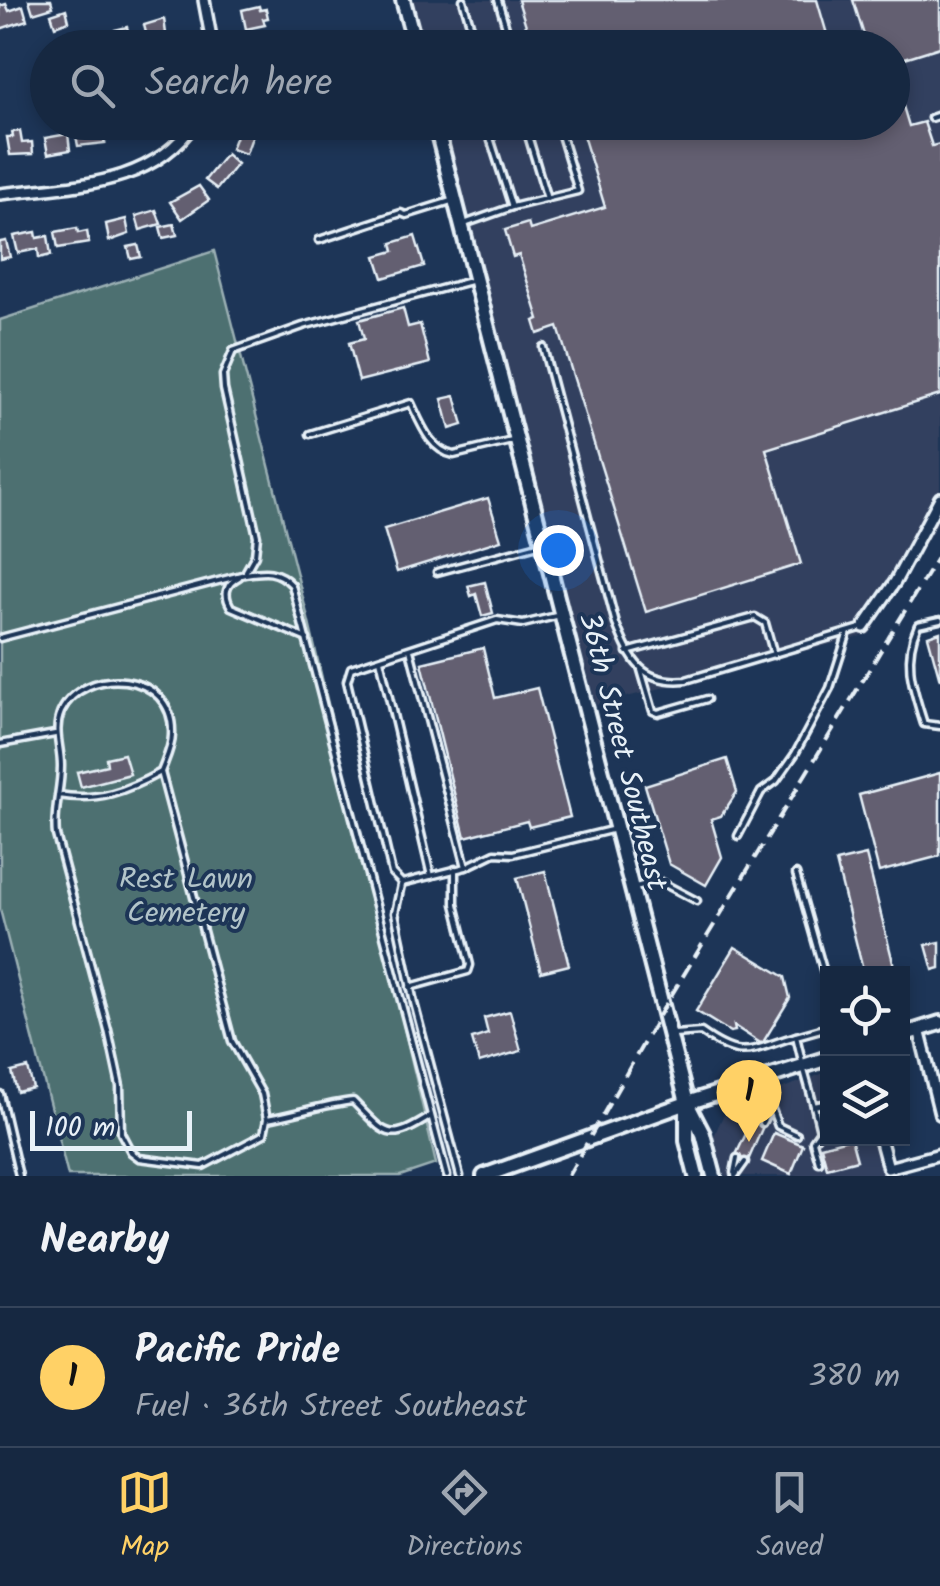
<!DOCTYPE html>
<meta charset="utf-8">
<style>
body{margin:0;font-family:Kalam,sans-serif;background:#1f3048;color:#f1f3f6}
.controls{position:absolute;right:30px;bottom:30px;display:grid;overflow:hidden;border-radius:0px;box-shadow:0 5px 15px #0003}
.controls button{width:90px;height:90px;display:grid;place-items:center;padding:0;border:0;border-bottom:2px solid #35445a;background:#162841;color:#f1f3f6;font:50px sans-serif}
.scale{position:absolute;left:30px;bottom:25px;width:162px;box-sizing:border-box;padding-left:10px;border:5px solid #e8f1f8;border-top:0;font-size:28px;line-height:35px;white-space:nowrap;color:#e8f1f8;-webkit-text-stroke:8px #1d3557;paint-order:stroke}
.you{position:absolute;left:558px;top:550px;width:35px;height:35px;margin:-25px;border:8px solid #fff;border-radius:50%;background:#1a73e8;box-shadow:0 0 0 15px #1a73e833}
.badge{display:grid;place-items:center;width:65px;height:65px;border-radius:50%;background:#ffd166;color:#111;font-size:32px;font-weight:700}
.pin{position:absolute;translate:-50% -82px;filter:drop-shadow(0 2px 5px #0008)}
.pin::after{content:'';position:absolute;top:52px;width:35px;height:30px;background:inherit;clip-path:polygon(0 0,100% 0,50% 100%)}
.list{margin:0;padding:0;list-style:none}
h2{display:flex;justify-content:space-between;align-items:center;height:130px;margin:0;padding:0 40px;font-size:42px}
h2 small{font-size:32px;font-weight:400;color:#9ea6b1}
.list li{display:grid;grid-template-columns:65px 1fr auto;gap:30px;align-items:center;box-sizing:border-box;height:140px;padding:0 40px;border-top:2px solid #35445a}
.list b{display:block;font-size:38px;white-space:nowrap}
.list p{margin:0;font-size:32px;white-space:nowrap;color:#9ea6b1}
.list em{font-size:32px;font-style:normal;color:#9ea6b1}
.icon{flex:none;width:55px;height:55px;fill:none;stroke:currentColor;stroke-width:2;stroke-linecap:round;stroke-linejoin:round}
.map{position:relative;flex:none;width:940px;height:1176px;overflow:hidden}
.search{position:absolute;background:#162841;box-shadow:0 5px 15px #0003;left:30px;right:30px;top:30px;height:110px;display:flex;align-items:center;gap:25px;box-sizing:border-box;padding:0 35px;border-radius:55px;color:#9ea6b1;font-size:38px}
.sheet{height:270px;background:#162841}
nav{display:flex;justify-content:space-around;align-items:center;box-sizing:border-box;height:140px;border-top:2px solid #35445a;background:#162841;font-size:28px;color:#9ea6b1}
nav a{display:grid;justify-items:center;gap:5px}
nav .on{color:#ffd166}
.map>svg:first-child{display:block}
.built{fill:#32415f}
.green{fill:#4e7071;stroke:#9bb0b4;stroke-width:2.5}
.building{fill:#635e71;stroke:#e8f1f8;stroke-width:2.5}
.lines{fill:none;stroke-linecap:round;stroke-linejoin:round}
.lane-casing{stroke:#e8f1f8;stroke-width:11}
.street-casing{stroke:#e8f1f8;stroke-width:16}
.secondary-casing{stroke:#e8f1f8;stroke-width:20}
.lane{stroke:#1d3557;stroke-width:4}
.street{stroke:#1d3557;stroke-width:9}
.secondary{stroke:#1d3557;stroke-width:12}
.rail{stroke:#e8f1f8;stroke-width:4;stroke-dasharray:15 8;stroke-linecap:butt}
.labels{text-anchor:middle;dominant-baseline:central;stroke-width:8;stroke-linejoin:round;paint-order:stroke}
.street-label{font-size:30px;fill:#e8f1f8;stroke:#1d3557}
.park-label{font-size:30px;fill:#b2c4c9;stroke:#1d3557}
</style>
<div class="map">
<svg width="940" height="1176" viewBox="0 0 940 1176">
<rect width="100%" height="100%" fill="#1d3557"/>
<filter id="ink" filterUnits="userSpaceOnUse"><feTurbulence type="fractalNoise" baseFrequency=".01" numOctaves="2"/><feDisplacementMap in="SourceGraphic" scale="20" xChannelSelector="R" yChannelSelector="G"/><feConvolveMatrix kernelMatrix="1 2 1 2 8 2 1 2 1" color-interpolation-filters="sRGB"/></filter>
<g filter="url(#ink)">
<!-- built -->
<g class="built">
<polygon points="404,0 940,0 940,519 870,634 596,705 437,123 892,122 892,48 417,47"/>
<polygon points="827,1072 828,1138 876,1139 886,1176 725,1176 714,1136 723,1116 748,1101"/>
</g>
<!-- green -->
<polygon class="green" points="214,251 306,610 436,1164 400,1176 68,1176 0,909 0,320"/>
<!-- building -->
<g class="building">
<polygon points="29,0 51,0 53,7 33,13"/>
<polygon points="518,0 817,0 831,48 533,48"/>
<polygon points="853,0 940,0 940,47 892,62 892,48 868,48"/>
<polygon points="6,4 9,11 23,6 27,20 0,29 0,6"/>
<polygon points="259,6 260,10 266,9 268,18 263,19 265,25 246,29 242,10"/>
<polygon points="66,9 69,21 55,26 51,14"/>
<polygon points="164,19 168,48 150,48 144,25"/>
<polygon points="127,27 133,48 120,48 115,30"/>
<polygon points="265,36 266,48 250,48 249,37"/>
<polygon points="892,88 898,104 902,103 909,126 924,122 932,146 940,144 940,395 766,449 801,564 646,612 558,327 538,334 534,321 539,319 519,255 513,257 505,230 528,223 530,230 605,207 579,122 892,122"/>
<polygon points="88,122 108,122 111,139 104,140 105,143 78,146 74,125"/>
<polygon points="119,122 150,122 125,136"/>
<polygon points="241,122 257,123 246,154 231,149"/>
<polygon points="20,131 22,143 32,142 33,154 10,155 7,137 13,137 12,132"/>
<polygon points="68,134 70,150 48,154 45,138"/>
<polygon points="226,154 237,164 217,189 205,180"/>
<polygon points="199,186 209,200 182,219 170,202"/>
<polygon points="156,210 161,224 140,230 136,216"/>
<polygon points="126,219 129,234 109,241 106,224"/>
<polygon points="174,224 177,235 163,238 160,227"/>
<polygon points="77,228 78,233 87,231 89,243 58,248 55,232"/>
<polygon points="36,232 37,238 48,236 51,255 39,258 38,249 18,253 14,236"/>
<polygon points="415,236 424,266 383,278 376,256 394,251 392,243"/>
<polygon points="6,241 10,257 0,259 0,242"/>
<polygon points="138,245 141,257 131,259 128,247"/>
<polygon points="403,308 408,327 420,324 430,363 359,381 349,343 364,339 359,320"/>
<polygon points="455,396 463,425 450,429 442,399"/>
<polygon points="488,498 501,540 397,572 384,529"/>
<polygon points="485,582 493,613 482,616 476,594 471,596 468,586"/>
<polygon points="940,632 940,680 928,636"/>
<polygon points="483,648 495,698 537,688 570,817 529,827 527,821 465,837 422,663"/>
<polygon points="124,754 130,774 81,787 77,772 107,765 106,758"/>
<polygon points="727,759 737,792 721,816 711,819 722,857 706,885 669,864 645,785"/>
<polygon points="940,773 940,856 879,872 859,795"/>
<polygon points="866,855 896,974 864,974 836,862"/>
<polygon points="545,871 569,965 541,972 517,878"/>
<polygon points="940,942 940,968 933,970 926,945"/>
<polygon points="735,947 785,977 790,998 762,1044 734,1026 735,1031 730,1032 696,1011"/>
<polygon points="510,1011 521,1051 479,1063 472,1039 488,1034 484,1018"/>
<polygon points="28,1068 33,1088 17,1092 12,1072"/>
<polygon points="753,1119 764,1124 747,1163 735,1157"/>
<polygon points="774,1133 803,1145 791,1174 762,1161"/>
<polygon points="851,1138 857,1160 827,1168 821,1146"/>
</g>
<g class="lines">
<defs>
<g id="lane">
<polyline points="463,0 477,48"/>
<polyline points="498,0 510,41 503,48"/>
<polyline points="931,118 940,115"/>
<polyline points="524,122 547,199"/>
<polyline points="512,207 578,191 557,122"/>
<polyline points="467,223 512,207 485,122"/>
<polyline points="319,240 401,213 406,215 451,201"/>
<path d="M543 347 616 624C631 661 642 684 686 680L864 627"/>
<path d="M310 434 411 403C420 422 430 451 454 455L512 441"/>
<polyline points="246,571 255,555 257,536 224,389 223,375 233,351 303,326 474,280"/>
<polyline points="437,572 538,545"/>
<path d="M239 577C226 584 223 594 231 607L307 639"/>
<polyline points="560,615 523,624 497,620 351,668 347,681 392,873 402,883 466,867 495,853 513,854 615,829"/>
<path d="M940 620 918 625C902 661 913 688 924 724L940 726"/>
<path d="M0 638 245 574C265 571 277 569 292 585L447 1176"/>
<polyline points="410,650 466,867"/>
<polyline points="627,652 755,617 765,623 774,655"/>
<polyline points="380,659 431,876"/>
<polyline points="641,670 653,711 658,713 707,699"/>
<polyline points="0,744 55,734"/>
<polyline points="161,772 232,1041 262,1094 267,1119"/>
<path d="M58 795C98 802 126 791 161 772 165 761 172 747 172 735 175 669 83 665 61 712 53 731 61 746 61 766 61 790 53 811 56 835L108 1030 120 1086 121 1133 131 1152 139 1158 203 1166 264 1134 267 1119C296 1114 325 1104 353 1101 387 1135 387 1144 431 1116"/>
<polyline points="738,836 761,792 776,781 795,754 830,688 848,632"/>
<polyline points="796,874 828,987"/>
<polyline points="401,885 395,913 414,1003 460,1176"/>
<polyline points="635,887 659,881 697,901"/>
<polyline points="410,987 468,971 470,965 455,904 455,869"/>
<path d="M674 1034 701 1032C743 1062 749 1050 796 1036L802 1061"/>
<polyline points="796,1036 828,1027"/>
<polyline points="804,1070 814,1106 828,1103"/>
<polyline points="0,1094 19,1176"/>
<polyline points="814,1106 820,1131 813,1141 819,1162"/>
<polyline points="771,1107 778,1126 797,1135"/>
<polyline points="754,1119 771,1107 764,1084"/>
<polyline points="762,1123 768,1111"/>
<polyline points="734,1173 737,1158"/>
<polyline points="735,1176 745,1162"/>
</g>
<g id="street">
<polyline points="204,0 213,48"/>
<path d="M0 194C72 185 151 188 195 122"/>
<polyline points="864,627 895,582 940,498"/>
<polyline points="919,1029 940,1114"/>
<polyline points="880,1138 888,1168 940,1154"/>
</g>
<g id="secondary">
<polyline points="403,0 416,48"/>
<polyline points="435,122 687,1103 703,1134 714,1176"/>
<polyline points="902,1035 940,1023"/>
<polyline points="687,1106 687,1141 696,1176"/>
<polyline points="484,1176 687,1103 828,1058"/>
</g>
</defs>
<!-- lane casing -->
<use href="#lane" class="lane-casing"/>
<!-- street casing -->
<use href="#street" class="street-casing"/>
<!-- secondary casing -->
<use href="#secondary" class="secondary-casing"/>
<!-- lane -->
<use href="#lane" class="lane"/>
<!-- street -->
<use href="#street" class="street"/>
<!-- secondary -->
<use href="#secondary" class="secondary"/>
<!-- rail -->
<polyline class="rail" points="568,1176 663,1009 940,553"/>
</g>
</g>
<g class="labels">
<!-- street labels -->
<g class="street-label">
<text transform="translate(622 752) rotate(76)">36th Street Southeast</text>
</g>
<!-- park labels -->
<g class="park-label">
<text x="186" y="880">Rest Lawn<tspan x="186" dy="34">Cemetery</tspan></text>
</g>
</g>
</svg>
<div class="controls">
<button><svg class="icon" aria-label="locate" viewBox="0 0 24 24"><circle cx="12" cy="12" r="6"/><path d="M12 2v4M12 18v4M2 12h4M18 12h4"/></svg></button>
<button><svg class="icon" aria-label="layers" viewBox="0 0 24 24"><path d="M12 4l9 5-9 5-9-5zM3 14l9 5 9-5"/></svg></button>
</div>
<div class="scale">100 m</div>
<div class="you"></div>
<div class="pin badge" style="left:749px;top:1142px">1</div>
<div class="search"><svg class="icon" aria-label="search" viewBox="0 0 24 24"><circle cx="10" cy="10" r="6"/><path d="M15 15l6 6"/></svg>Search here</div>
</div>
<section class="sheet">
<h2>Nearby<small></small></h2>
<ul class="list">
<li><span class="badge">1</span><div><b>Pacific Pride</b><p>Fuel · 36th Street Southeast</p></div><em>380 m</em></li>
</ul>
</section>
<nav>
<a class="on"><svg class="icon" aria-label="map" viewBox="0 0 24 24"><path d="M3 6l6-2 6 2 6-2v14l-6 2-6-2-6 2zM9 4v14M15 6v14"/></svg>Map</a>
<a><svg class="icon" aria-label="directions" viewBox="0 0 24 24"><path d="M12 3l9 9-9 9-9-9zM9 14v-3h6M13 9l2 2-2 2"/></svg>Directions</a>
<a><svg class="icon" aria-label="saved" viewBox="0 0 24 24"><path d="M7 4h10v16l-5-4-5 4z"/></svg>Saved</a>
</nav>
